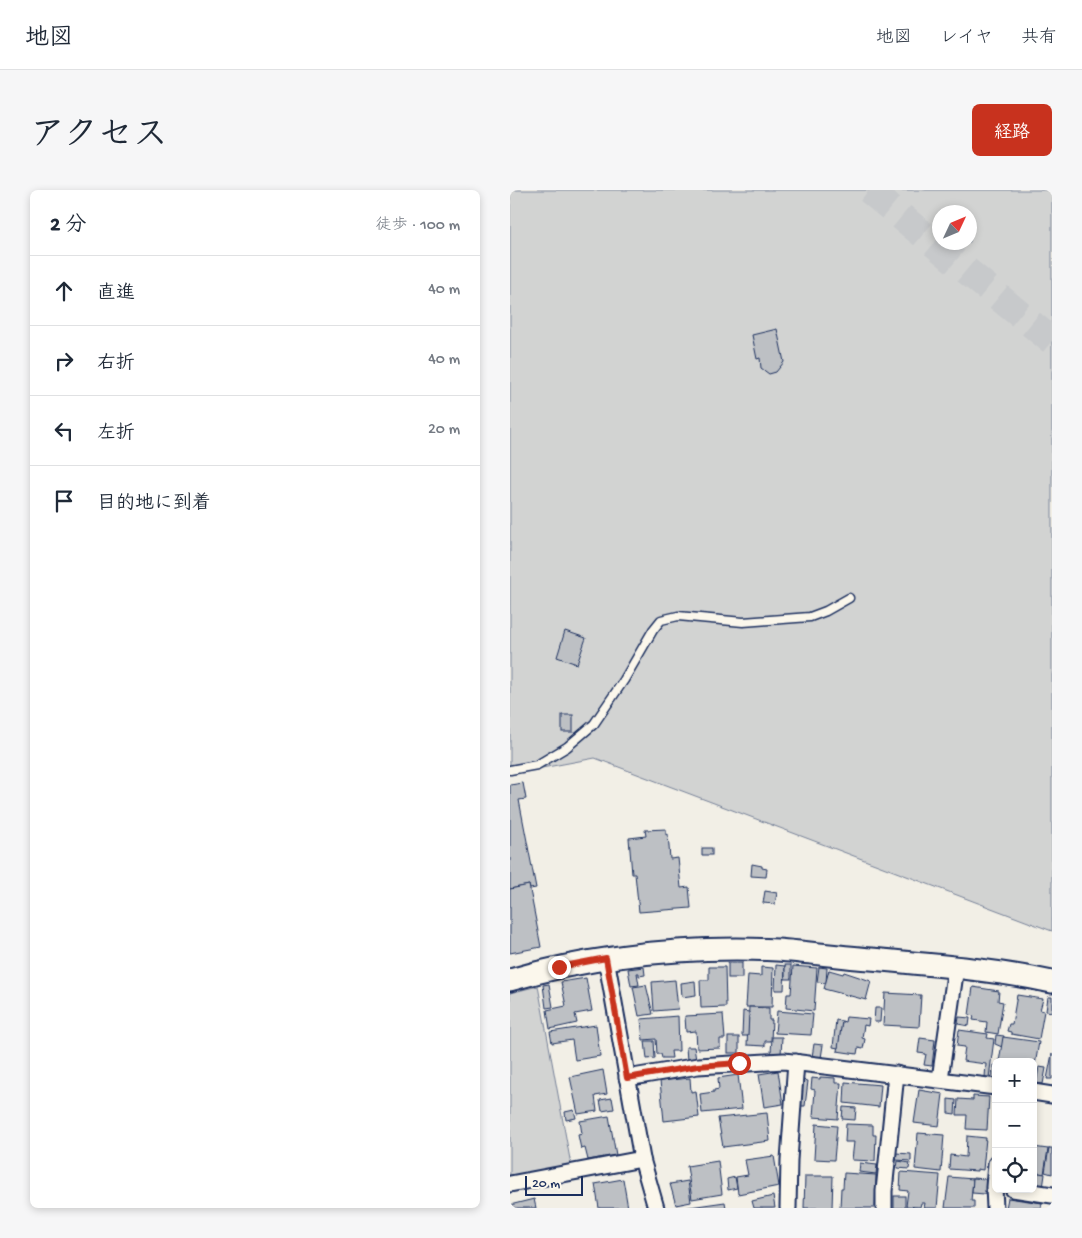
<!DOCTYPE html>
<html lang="ja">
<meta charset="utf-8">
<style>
body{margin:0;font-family:"Gochi Hand","Klee One",sans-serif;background:#f6f6f7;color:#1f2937}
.controls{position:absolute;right:15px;bottom:15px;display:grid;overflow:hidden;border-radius:8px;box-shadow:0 2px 8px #0003}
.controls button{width:45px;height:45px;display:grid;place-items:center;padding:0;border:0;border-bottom:1px solid #e0e1e3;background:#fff;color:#1f2937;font:25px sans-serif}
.compass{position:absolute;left:422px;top:15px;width:45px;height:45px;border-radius:50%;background:#fff;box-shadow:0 2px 8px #0003;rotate:46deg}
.scale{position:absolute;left:15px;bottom:12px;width:58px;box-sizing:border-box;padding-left:5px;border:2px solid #1b2f5e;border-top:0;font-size:14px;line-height:18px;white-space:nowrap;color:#1b2f5e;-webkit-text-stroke:4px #fbf7ec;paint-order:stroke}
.stop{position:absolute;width:15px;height:15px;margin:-11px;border:4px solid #c8321e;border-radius:50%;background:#fff}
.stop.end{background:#c8321e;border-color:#fff;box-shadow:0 1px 5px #0008}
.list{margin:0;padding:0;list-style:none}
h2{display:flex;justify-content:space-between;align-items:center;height:65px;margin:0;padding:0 20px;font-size:21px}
h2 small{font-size:16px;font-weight:400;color:#747a83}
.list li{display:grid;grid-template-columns:32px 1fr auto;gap:15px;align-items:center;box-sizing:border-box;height:70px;padding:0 20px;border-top:1px solid #e0e1e3}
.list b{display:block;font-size:19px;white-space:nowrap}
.list em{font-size:16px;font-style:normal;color:#747a83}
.icon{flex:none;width:28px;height:28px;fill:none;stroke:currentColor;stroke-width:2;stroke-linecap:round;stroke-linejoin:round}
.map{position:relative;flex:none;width:542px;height:1018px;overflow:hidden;border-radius:8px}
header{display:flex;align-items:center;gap:30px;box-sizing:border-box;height:70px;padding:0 25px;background:#fff;border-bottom:1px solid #e0e1e3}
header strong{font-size:24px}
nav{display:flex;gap:28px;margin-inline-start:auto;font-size:18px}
.intro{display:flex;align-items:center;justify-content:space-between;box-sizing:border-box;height:120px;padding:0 30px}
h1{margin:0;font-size:35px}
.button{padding:12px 22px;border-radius:8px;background:#c8321e;color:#fff;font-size:18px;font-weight:700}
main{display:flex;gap:30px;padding:0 30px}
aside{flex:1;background:#fff;border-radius:8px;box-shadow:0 2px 8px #0003}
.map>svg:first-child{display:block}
.green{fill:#d2d3d2;stroke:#768198;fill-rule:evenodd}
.building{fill:#bdc0c4;stroke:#1b2f5e}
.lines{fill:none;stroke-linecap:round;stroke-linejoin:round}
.highway-tunnel{stroke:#c7c9cb;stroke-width:28;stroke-dasharray:28 14;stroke-linecap:butt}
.lane-casing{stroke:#1b2f5e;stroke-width:11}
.street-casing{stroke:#1b2f5e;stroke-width:19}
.secondary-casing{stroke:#1b2f5e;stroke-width:25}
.lane{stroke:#fbf7ec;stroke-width:8}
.street{stroke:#fbf7ec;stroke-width:15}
.secondary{stroke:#fbf7ec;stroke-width:21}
.route{stroke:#c8321e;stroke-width:6}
</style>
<header>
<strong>地図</strong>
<nav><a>地図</a><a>レイヤ</a><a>共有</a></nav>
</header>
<div class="intro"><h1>アクセス</h1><a class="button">経路</a></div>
<main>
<aside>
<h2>2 分<small>徒歩 · 100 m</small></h2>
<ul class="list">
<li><svg class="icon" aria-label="ahead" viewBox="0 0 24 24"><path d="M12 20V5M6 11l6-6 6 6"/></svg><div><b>直進</b></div><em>40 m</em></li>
<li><svg class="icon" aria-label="right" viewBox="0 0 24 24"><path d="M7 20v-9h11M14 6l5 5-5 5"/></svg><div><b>右折</b></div><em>40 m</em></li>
<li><svg class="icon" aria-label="left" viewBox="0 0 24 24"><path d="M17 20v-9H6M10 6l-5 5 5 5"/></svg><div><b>左折</b></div><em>20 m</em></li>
<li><svg class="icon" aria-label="arrive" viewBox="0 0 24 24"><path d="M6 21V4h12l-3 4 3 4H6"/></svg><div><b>目的地に到着</b></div></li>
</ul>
</aside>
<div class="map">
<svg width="542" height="1018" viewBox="0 0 542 1018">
<rect width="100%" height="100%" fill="#f2efe6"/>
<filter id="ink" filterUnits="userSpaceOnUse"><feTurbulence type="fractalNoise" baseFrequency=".02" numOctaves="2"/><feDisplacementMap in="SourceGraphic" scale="10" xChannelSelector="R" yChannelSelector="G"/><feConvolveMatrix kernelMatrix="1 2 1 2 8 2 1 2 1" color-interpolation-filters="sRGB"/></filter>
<g filter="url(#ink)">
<!-- green -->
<g class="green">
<path d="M0 0H542V741L85 568 0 584ZM430 22H460V52H430Z"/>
<polygon points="28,796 61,975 0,986 0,803"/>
</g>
<!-- building -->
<g class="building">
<polygon points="267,139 274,172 266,182 259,184 251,178 250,168 247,169 242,145"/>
<polygon points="55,441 76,448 67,474 47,467"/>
<rect x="52" y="525" width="11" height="17"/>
<polygon points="13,593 16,609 9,610 26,698 20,699 19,695 0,699 0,595"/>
<polygon points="156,639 156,645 158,644 160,669 168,668 171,698 179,697 181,718 129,722 125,684 122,684 119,648 136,646 135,640"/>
<rect x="192" y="658" width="10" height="7"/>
<polygon points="242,674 252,676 252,678 257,679 256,687 241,686"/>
<polygon points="19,695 31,757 0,763 0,699"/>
<polygon points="255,701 267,703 265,714 253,713"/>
<rect x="218" y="773" width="14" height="15"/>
<polygon points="266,775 275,776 274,800 265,800"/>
<rect x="275" y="775" width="6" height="14"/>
<polygon points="283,776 307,778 304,821 276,818 277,804 281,804"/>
<polygon points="134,777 135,785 129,786 129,783 127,783 129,795 121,796 118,779"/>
<polygon points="199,777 215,777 216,817 191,818 190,790 199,790"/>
<polygon points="251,777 263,778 262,817 236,817 238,785 251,786"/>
<polygon points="309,777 317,778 316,793 307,792"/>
<polygon points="319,780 333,784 334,782 361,791 356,810 314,799"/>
<polygon points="76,788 82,821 65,824 67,833 40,839 37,820 56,816 51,792"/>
<polygon points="165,790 168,819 144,821 142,792"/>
<polygon points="185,791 186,805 172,807 171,793"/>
<polygon points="39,794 43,817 36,818 33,795"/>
<polygon points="136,795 143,824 129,826 123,797"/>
<polygon points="463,797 489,801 488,811 493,812 488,844 476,842 477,832 463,830 464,826 459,825"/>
<polygon points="375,803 411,805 409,837 373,835"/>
<polygon points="507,805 533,809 530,820 534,821 529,849 501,844 501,842 497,841 499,834 502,834"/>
<polygon points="538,807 542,807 542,822 536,821"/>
<polygon points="239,817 259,818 259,830 262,830 261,851 255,851 255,856 237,855"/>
<polygon points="365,818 371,818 370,832 364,832"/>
<polygon points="233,821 239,822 238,846 232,846"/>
<polygon points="267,821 303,824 301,845 265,843"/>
<polygon points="213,824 215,849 210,849 210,858 187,859 186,841 176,842 175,826"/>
<polygon points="168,826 169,861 161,861 162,868 152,868 151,864 147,864 146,849 133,850 131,829"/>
<polygon points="336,827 359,829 358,836 354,835 352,848 355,849 353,859 348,858 347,864 327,861 332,831 335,832"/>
<polygon points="449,827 460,828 459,836 448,834"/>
<polygon points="326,830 332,831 328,858 323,857"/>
<polygon points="86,835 90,866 65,870 62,850 42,853 40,842"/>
<polygon points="449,840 478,844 477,848 484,849 479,888 475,887 476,874 453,871 455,857 447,856"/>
<polygon points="486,845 494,846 492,857 485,854"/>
<rect x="218" y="847" width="11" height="16"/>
<polygon points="262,847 272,847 271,864 261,863"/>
<polygon points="493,847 529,852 524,881 523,872 489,872"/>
<polygon points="410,848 425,850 422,876 414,875 416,864 408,863"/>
<polygon points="135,851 144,851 145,868 137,869"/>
<polygon points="304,854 313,855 311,868 302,867"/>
<polygon points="176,857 184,857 186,870 177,871"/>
<polygon points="542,864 542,889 537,889"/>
<polygon points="483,875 486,875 486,889 482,888"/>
<polygon points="529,877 536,878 533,894 526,893"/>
<polygon points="93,880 97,904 85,906 87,921 68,924 60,887"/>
<polygon points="268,881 273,914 254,917 249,884"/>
<polygon points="228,885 232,919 192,923 190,904 204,902 204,900 209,899 208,888"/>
<polygon points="310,887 325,888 325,893 331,893 328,929 303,927 305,900 301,899 302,888 310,889"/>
<polygon points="180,888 181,902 186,901 189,927 154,931 150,891"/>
<polygon points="292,890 298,891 295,916 290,916"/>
<polygon points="335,892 371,895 369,917 334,913"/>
<polygon points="409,900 433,904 429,936 404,933"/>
<polygon points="463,906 479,907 477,940 456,939 457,925 447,925 448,909 463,910"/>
<polygon points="102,908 104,919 92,921 90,910"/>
<polygon points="438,909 446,910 445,924 438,923"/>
<polygon points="333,917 346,918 345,930 332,929"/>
<polygon points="64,920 66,928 56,930 55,922"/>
<polygon points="257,923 260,951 213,957 208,928"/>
<polygon points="99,926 106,965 78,970 75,958 71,959 68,945 72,944 70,931"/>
<polygon points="306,934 327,936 324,970 304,969"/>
<polygon points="336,934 363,935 363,945 366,945 365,971 342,970 344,952 335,952"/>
<polygon points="408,943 434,945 431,982 405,979"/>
<polygon points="457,946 476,948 473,980 467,979 467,981 439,979 440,965 456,967"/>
<polygon points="523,957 538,959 534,984 523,982"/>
<polygon points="539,958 542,958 542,984 535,982"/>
<polygon points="386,963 401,964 401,971 386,970"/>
<polygon points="264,966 269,996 228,1004 226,987 238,985 235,970"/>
<polygon points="208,971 212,1004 182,1009 177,976"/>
<polygon points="388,971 400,973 399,979 387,978"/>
<polygon points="350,973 367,975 366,984 349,982"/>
<polygon points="391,982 430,985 427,1018 414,1018 415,1013 411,1013 410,1017 396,1016 398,1001 390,1000"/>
<polygon points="523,982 535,984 533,998 523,996"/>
<polygon points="334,983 366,985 365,1018 330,1018 331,998 333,998"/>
<polygon points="295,986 323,986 322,1018 294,1018"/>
<polygon points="225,987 227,998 218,1000 217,989"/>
<polygon points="439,987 463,989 461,1011 464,1011 464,1018 435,1018"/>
<polygon points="463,988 476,989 475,1004 462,1003"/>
<polygon points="113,989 118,1018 89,1018 85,994"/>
<polygon points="178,991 181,1012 166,1015 160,994"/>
<polygon points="263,1006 265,1018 244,1018 242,1011"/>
<rect x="384" y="1006" width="11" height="12"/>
<polygon points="498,1008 532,1013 531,1018 496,1018"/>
<polygon points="24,1009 26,1018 0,1018 0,1015"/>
<polygon points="215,1012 216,1018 173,1018"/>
</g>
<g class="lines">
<!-- highway-tunnel -->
<polyline class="highway-tunnel" points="359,0 542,151"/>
<defs>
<polyline id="lane" points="0,580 27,575 57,557 84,534 114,490 143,440 151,430 168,426 233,432 300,427 316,421 339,408"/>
<g id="street">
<polyline points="96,768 132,969 146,1018"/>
<polyline points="117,888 188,876 274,871 486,897"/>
<polyline points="430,889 446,777"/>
<polyline points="523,902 542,905"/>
<polyline points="0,994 132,969"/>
<polyline points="503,999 542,1005"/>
<polyline points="278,1018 279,970 286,872"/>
<polyline points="374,1018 374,1001 386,884"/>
<polyline points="485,1018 484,997 486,974"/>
</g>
<path id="secondary" d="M0 790C87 765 176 756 267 760 298 762 330 767 361 769 422 775 482 779 542 792"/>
</defs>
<!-- lane casing -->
<use href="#lane" class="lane-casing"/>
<!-- street casing -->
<use href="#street" class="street-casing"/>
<!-- secondary casing -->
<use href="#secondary" class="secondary-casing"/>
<!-- lane -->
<use href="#lane" class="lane"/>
<!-- street -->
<use href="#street" class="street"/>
<!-- secondary -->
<use href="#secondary" class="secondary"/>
</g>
</g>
<g class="lines" filter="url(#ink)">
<!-- route -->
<polyline class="route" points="49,777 96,768 117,888 188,876 229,873"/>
</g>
</svg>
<div class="controls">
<button>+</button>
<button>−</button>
<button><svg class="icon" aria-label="locate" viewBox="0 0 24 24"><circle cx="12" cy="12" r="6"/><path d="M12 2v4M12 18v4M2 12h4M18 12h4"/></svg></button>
</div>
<svg class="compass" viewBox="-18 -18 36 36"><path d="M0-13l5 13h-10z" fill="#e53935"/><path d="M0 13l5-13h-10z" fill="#747a83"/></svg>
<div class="scale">20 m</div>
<div class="stop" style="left:229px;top:873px"></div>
<div class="stop end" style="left:49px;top:777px"></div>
</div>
</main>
